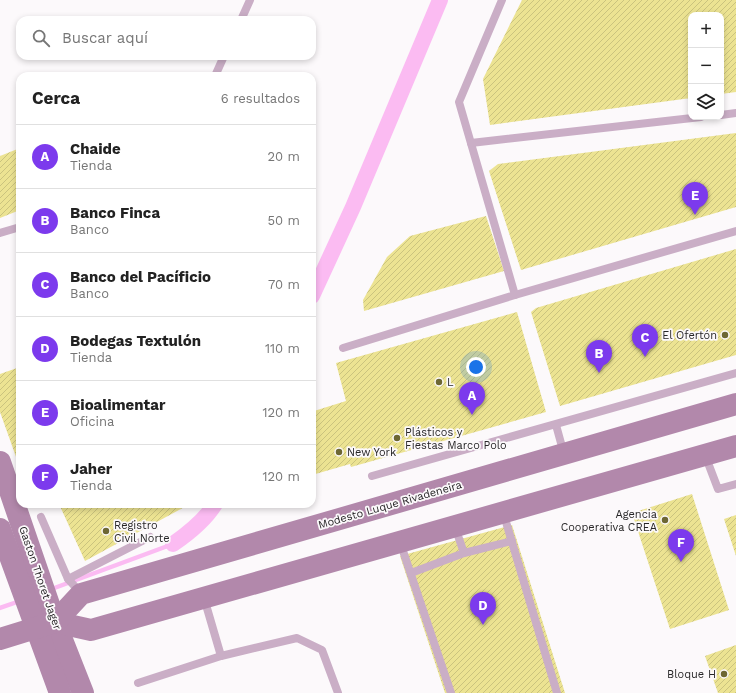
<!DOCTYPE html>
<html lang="es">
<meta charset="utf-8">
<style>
body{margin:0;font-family:"Work Sans",sans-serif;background:#f2f2f2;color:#222}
.controls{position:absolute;right:12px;top:12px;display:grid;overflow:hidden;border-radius:8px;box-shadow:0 2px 6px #0003}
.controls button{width:36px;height:36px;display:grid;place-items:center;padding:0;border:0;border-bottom:1px solid #e0e0e0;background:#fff;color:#222;font:20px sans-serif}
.you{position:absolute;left:476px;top:367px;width:14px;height:14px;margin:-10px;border:3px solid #fff;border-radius:50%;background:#1a73e8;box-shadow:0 0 0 6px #1a73e833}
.badge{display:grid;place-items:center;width:26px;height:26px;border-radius:50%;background:#7c3aed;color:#fff;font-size:13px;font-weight:700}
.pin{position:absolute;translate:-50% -33px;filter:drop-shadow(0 1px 2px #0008)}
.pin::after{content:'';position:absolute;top:21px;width:14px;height:12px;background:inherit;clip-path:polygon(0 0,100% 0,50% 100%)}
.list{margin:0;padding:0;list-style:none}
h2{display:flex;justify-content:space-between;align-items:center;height:52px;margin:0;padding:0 16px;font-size:17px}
h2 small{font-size:13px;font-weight:400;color:#767676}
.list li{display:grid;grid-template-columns:26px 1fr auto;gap:12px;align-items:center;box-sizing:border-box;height:64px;padding:0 16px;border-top:1px solid #e0e0e0}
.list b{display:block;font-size:15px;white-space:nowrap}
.list p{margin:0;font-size:13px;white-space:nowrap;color:#767676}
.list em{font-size:13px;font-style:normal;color:#767676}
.icon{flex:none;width:22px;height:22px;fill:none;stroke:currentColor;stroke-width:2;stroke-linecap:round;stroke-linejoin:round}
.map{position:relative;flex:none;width:736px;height:693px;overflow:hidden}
.search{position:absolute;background:#fff;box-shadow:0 2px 6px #0003;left:16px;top:16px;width:300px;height:44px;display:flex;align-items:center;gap:10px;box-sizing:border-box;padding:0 14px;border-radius:12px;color:#767676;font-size:15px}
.panel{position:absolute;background:#fff;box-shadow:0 2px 6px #0003;left:16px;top:72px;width:300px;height:436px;border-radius:12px}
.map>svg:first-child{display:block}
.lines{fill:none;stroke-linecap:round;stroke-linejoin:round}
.stream{stroke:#fbbbf2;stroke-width:4.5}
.canal{stroke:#fbbbf2;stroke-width:16}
.building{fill:url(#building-hatch)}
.lane{stroke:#caaec6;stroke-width:8}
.secondary{stroke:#b288ab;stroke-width:22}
.poi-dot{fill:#6d6733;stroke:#fcf9fb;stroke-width:1.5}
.labels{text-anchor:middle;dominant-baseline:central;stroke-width:3.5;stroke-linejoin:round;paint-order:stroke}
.poi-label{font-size:11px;fill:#272627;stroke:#fcf9fb;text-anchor:start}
.street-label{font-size:11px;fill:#272627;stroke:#fcf9fb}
</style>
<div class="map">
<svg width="736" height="693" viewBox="0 0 736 693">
<defs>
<pattern id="building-hatch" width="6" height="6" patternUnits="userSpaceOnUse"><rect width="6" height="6" fill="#ece392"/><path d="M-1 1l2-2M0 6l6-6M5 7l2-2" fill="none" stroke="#cac37e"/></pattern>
</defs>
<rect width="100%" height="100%" fill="#fcf9fb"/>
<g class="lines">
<!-- stream -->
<g class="stream">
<polyline points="49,590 173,544"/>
<polyline points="0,608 20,601"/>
</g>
<!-- canal -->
<g class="canal">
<polyline points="312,296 353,207 440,0"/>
<path d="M173 544C189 533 205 520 215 504"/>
</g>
</g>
<!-- building -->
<g class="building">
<polygon points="522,0 736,0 736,92 721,94 721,15 691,15 691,98 490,125 483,79"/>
<polygon points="736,133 736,207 521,270 489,171 498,164"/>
<polygon points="20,148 20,210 0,218 0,156"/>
<polygon points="486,216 504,271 364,311 363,300 387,257 410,236"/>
<polygon points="736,249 736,355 560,406 531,312 536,308"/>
<polygon points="517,312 546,412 351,467 350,464 312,475 312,415 314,411 346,401 336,363"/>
<polygon points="20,367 20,468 0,412 0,374"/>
<polygon points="692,494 729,610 670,629 632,513"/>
<polygon points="59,504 190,504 85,561"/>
<polygon points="736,515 736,556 724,519"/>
<polygon points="512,525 565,693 445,693 400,556"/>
<polygon points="736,645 736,693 718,693 705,656"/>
</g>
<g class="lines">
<!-- lane -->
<g class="lane">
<polyline points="502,0 459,102 515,295"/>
<polyline points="241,20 250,0"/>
<polyline points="215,76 224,56"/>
<polyline points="721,115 736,113"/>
<polyline points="471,143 701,117"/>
<polyline points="0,233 20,227"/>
<polyline points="343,348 515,295 736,231"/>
<polyline points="556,425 564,454"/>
<polyline points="705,455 718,489 736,484"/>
<polyline points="372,476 736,373"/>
<polyline points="502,514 506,522 557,693"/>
<polyline points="41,517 68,579 81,593"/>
<polyline points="400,542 451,693"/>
<polyline points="464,553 512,541"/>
<polyline points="411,573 464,553 455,527"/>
<polyline points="68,579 150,537"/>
<polyline points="221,656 297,638 322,650 338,693"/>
<polyline points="138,683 221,656 204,598"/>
</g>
<!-- secondary -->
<g class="secondary">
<polyline points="0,462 55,622 83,693"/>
<polyline points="0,529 60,693"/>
<polyline points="55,622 91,630 736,446"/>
<polyline points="0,639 55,622 81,594 736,404"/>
</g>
</g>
<!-- markers -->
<g class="poi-dot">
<circle cx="725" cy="335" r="4"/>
<circle cx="439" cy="382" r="4"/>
<circle cx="397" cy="438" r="4"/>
<circle cx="339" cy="452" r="4"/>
<circle cx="665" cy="520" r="4"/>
<circle cx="106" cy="531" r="4"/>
<circle cx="724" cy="674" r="4"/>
</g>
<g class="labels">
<!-- poi labels -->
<g class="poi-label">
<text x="717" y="335" text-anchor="end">El Ofertón</text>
<text x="447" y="382">L</text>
<text x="405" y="432">Plásticos y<tspan x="405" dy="13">Fiestas Marco Polo</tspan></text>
<text x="347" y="452">New York</text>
<text x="657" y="514" text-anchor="end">Agencia<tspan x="657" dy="13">Cooperativa CREA</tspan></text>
<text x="114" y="525">Registro<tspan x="114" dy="13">Civil Norte</tspan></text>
<text x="716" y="674" text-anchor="end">Bloque H</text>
</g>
<!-- street labels -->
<g class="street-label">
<text transform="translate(390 505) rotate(-16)">Modesto Luque Rivadeneira</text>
<text transform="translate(40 578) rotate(71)">Gaston Thoret Jager</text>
</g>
</g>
</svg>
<div class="controls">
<button>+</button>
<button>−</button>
<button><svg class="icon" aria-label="layers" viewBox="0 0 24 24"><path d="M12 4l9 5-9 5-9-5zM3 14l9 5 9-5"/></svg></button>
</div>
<div class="you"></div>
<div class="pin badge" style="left:472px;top:415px">A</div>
<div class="pin badge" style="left:599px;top:373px">B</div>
<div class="pin badge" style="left:645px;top:357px">C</div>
<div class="pin badge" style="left:483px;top:625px">D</div>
<div class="pin badge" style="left:695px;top:215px">E</div>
<div class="pin badge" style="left:681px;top:562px">F</div>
<div class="search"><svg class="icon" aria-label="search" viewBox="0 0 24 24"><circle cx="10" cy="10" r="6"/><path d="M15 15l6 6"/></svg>Buscar aquí</div>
<section class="panel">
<h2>Cerca<small>6 resultados</small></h2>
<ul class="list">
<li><span class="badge">A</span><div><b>Chaide</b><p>Tienda</p></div><em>20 m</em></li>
<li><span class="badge">B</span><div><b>Banco Finca</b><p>Banco</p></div><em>50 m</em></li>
<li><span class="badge">C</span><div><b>Banco del Pacíficio</b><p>Banco</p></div><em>70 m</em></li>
<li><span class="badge">D</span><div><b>Bodegas Textulón</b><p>Tienda</p></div><em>110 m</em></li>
<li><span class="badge">E</span><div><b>Bioalimentar</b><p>Oficina</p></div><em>120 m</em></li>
<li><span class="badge">F</span><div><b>Jaher</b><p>Tienda</p></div><em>120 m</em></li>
</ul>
</section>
</div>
